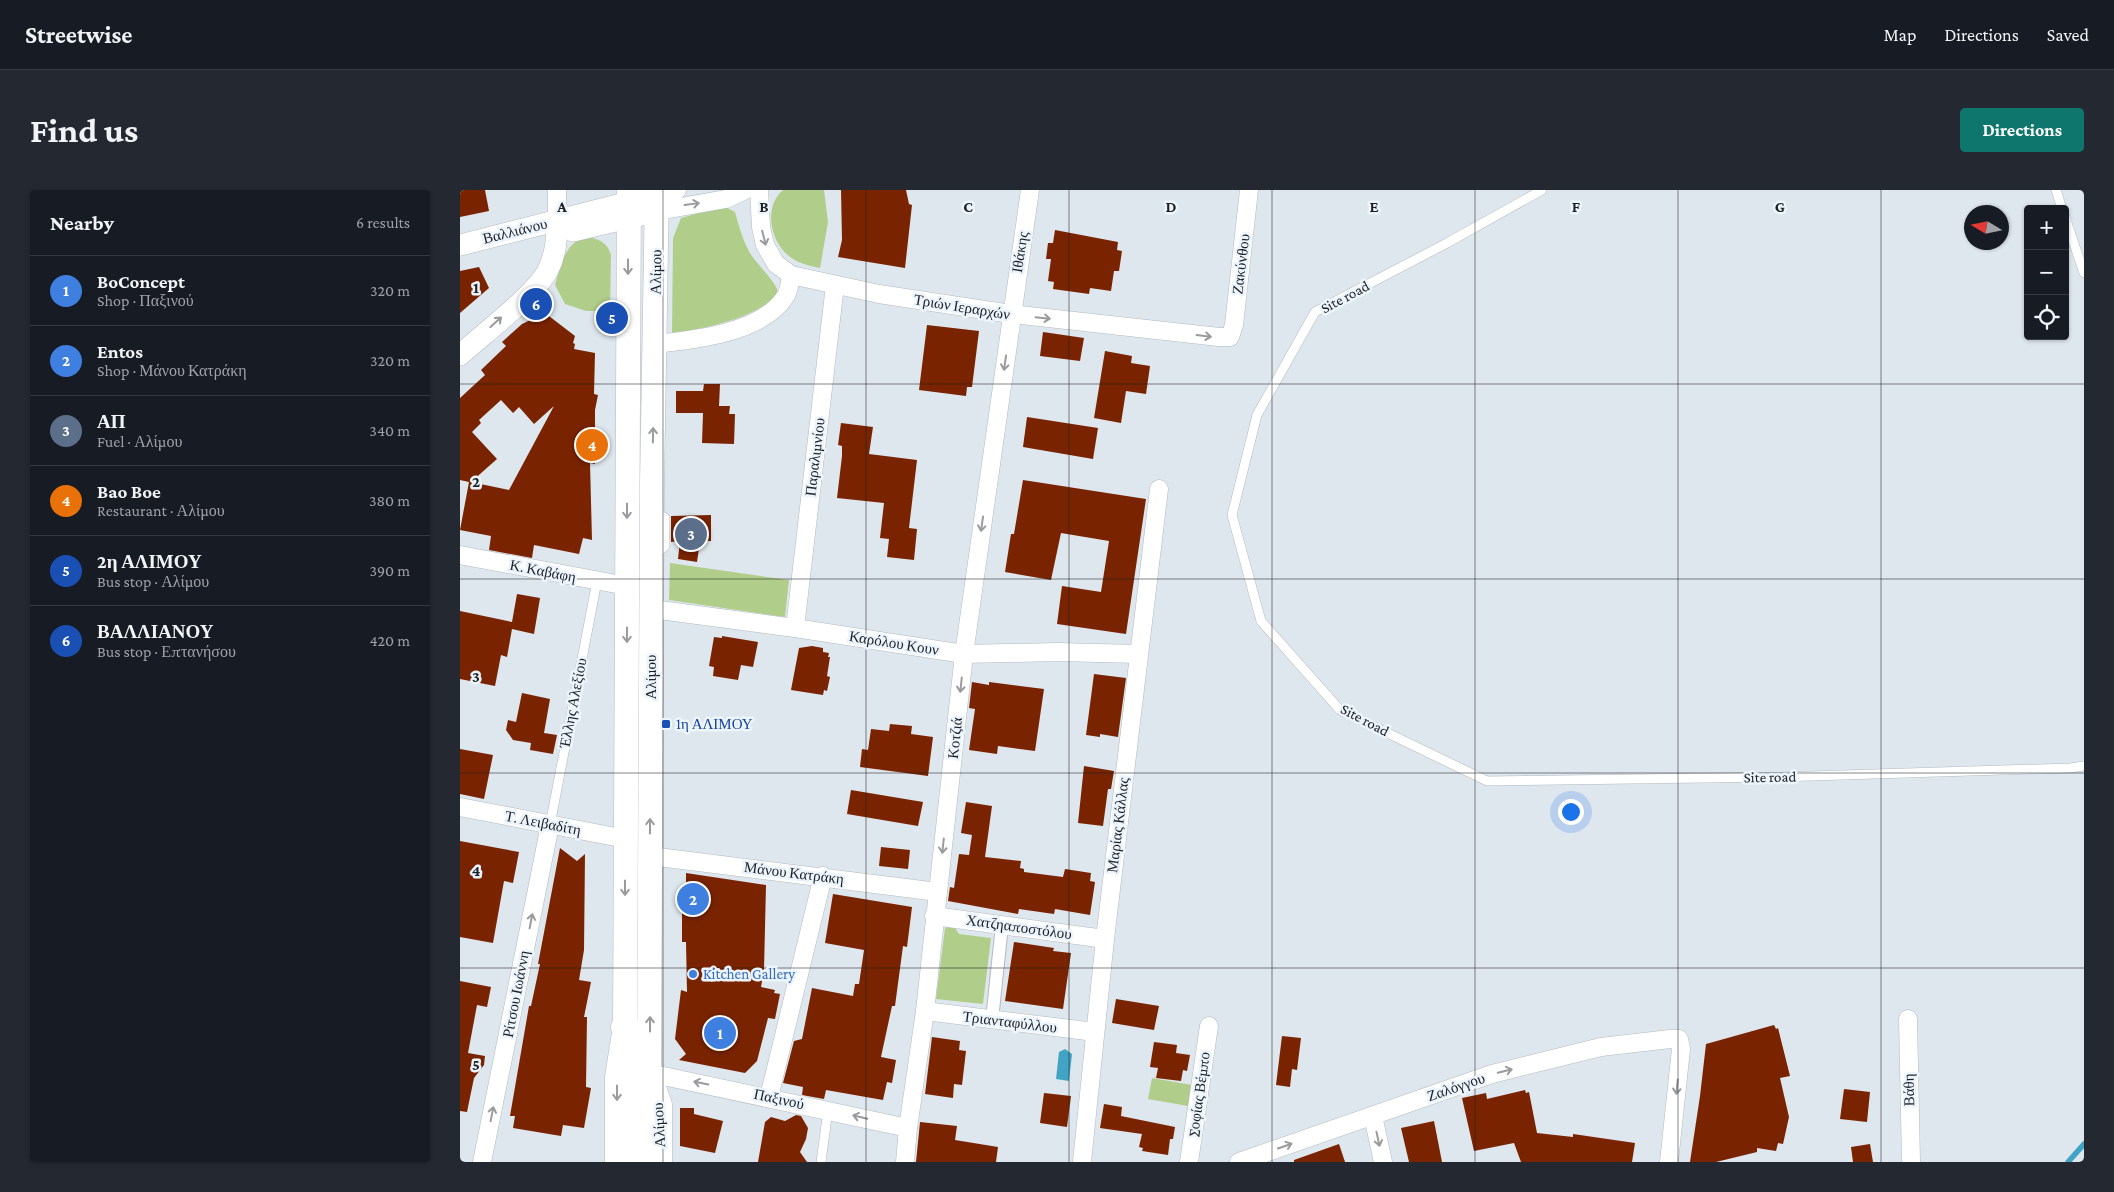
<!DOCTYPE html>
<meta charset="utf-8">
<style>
body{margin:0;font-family:"Crimson Pro",serif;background:#242831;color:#f1f3f6}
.controls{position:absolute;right:15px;top:15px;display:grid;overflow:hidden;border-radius:5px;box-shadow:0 1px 4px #0004}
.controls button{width:45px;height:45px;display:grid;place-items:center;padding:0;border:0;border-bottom:1px solid #363941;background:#171b24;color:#f1f3f6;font:25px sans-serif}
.compass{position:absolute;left:1504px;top:15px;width:45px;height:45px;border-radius:50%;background:#171b24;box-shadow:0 1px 4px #0004;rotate:280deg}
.you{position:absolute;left:1110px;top:621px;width:18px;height:18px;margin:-12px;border:4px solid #fff;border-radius:50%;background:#1a73e8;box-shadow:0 0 0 8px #1a73e833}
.badge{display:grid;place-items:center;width:32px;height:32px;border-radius:50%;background:#0f766e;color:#fff;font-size:16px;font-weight:700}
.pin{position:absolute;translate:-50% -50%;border:2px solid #fff;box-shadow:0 1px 5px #0006}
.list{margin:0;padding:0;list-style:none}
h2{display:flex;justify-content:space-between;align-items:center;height:65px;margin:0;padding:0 20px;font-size:21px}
h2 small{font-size:16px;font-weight:400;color:#9ea1a6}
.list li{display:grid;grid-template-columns:32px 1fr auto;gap:15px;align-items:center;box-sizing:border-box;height:70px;padding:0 20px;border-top:1px solid #363941}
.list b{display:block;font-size:19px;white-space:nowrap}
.list p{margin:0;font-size:16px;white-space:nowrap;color:#9ea1a6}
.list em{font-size:16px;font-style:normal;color:#9ea1a6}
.icon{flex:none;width:28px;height:28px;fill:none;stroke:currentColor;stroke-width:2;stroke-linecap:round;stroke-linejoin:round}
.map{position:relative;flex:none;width:1624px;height:972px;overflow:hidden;border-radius:5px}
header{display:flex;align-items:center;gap:30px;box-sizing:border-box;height:70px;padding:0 25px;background:#171b24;border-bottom:1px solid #363941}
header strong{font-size:24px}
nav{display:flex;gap:28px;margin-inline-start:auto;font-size:18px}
.intro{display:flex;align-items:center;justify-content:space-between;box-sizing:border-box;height:120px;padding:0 30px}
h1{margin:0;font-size:35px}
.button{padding:12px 22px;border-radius:5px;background:#0f766e;color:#fff;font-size:18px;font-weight:700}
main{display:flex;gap:30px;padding:0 30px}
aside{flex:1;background:#171b24;border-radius:5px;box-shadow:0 1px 4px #0004}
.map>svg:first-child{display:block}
.green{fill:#b0ce8a}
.water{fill:#41a4c5}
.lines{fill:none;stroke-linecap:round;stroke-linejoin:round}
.stream{stroke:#41a4c5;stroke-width:5.5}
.building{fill:#7a2300;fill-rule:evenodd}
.service-casing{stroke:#b2bac1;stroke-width:10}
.pedestrian-casing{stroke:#b2bac1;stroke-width:14}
.minor-casing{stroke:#b2bac1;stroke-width:19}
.tertiary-casing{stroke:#b2bac1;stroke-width:22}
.secondary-casing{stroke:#b2bac1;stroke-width:25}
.trunk-casing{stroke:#b2bac1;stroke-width:29}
.service{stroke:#fff;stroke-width:9}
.pedestrian{stroke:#fff;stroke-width:12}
.minor{stroke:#fff;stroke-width:18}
.tertiary{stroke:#fff;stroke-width:21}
.secondary{stroke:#fff;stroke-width:24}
.trunk{stroke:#fff;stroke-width:28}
.oneway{stroke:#9a9b9c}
.grid{fill:none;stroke:#1e2124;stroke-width:1;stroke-opacity:0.55}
.transit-dot{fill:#1a4fb4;stroke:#ecf4fc;stroke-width:2}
.shop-dot{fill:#3f7fe0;stroke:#ecf4fc;stroke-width:2}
.labels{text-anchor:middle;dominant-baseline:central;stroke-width:5;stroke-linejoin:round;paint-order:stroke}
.street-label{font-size:15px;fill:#1e2124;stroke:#ecf4fc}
.transit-label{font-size:15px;fill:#164399;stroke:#ecf4fc;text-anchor:start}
.shop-label{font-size:15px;fill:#366cbe;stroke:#ecf4fc;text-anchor:start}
.grid-label{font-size:16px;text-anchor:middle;font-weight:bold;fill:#1e2124;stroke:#ecf4fc;stroke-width:5;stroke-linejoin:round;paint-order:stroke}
</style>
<header>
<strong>Streetwise</strong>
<nav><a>Map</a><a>Directions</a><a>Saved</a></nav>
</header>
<div class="intro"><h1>Find us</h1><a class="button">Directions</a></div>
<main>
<aside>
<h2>Nearby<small>6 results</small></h2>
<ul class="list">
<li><span class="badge" style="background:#3f7fe0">1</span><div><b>BoConcept</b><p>Shop · Παξινού</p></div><em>320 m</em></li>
<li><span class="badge" style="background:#3f7fe0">2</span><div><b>Entos</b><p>Shop · Μάνου Κατράκη</p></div><em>320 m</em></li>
<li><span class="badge" style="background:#5c6f8a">3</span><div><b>ΑΠ</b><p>Fuel · Αλίμου</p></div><em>340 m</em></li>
<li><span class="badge" style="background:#e8710a">4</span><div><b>Bao Boe</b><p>Restaurant · Αλίμου</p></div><em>380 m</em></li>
<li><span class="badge" style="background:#1a4fb4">5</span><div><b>2η ΑΛΙΜΟΥ</b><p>Bus stop · Αλίμου</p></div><em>390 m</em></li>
<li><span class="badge" style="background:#1a4fb4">6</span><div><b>ΒΑΛΛΙΑΝΟΥ</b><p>Bus stop · Επτανήσου</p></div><em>420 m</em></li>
</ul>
</aside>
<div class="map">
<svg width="1624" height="972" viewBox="0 0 1624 972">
<rect width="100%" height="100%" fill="#dfe7ee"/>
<!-- green -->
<g class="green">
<path d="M323 0H364L368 32 360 78C349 76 338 73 330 67 310 52 303 17 323 0Z"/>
<path d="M264 16 275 22C279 36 283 51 290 63 297 75 316 91 318 102 301 128 241 139 212 144L213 48 221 28Z"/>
<path d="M125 46C138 49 147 51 151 65L150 121H126L105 114 95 95C101 75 104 55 125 46Z"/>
<polygon points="210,373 329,390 325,427 209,410"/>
<polygon points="490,736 495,738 499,744 531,748 523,814 476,809 485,738"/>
<polygon points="692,888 732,895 728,916 688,909"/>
</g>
<!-- water -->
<polygon class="water" points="605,859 612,864 609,891 596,889 599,862"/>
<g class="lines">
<!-- stream -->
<polyline class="stream" points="1608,972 1624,954"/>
</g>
<!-- building -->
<g class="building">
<polygon points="0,0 25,0 29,21 0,27"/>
<polygon points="381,0 446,0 449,14 452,15 445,78 378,67 382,50"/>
<polygon points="595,40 658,52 657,60 662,61 659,81 654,81 651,101 630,98 629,104 593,99 594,92 588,91 591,69 586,69 588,53 593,53"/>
<polygon points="19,77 29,98 0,123 0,81"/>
<path d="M85 123 115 146 113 153 115 154 114 159 135 163 134 204 138 205 135 220V247L137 256 135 260V274L130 273 132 350 123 348 119 364 74 355 72 368 29 360 31 346 0 340 9 292 0 290V208L25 185 21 180 46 156 42 152 62 134ZM41 210 53 223 59 217 74 234 94 216 49 300 11 292 37 269 12 242 21 233 19 230Z"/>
<polygon points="467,135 519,141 512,197 507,197 506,206 459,200"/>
<polygon points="583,142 624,148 620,171 580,166"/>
<polygon points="645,161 672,166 671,173 690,176 686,204 666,201 661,233 634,228"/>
<polygon points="244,194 260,194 259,216 270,216 269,224 275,224 274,254 242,253 243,223 216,223 216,201 243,201"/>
<polygon points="567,227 638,238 633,269 563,257"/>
<polygon points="381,233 413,237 409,264 457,270 449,338 457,339 454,370 427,367 429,349 420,348 424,313 377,308 382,266 382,256 378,255"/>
<polygon points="563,290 686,309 666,444 597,434 602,396 641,402 649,351 601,343 591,390 545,382 551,344 554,344"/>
<polygon points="251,325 251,351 240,351 237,372 218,369 220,351 211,352 211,326"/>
<polygon points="57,404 80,408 74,444 52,439 47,467 41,465 35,496 0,489 0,421 52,432"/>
<polygon points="262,446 298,452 293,477 281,475 278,490 253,486 254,477 249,476 254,447 262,448"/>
<polygon points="352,456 363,458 363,462 369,463 368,467 370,467 367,486 370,487 367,501 364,500 363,505 331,500 339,458"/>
<polygon points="634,484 666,488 658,547 640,544 640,547 626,545"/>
<polygon points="512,492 529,495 529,492 584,499 575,561 538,556 537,564 509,560 515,519 509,518"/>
<polygon points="62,503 90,509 84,543 97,545 93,564 70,560 71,553 53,550 46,540 48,530 56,532"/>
<polygon points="430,534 452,536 451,544 473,547 468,586 400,577 402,559 408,560 411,539 429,541"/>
<polygon points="0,559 33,565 24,609 0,604"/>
<polygon points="624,576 654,581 651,599 648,599 643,636 618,633"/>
<polygon points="391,600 463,612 458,636 387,624"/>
<polygon points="506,612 532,616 525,667 561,671 560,678 564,679 564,682 603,687 605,679 631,683 630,691 635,692 630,725 595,719 594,724 559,719 558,724 488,711 490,697 494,698 499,664 509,665 512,645 501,643"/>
<polygon points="0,651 59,662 53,693 44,691 33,753 0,747"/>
<polygon points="421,657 450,660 448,679 419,676"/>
<polygon points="100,658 117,671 125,664 124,760 119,790 131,792 124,827 127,827 126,897 131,898 124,938 103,935 101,946 53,938 55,926 50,926 69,816 71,816 80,774 78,774"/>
<polygon points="226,683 306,695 304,780 301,797 315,800 314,803 320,804 315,829 308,828 297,871 285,883 219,870 226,864 215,849 221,800 227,802 226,752 222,752 222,721 226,720"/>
<polygon points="373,704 452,717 447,757 443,756 435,816 432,816 421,867 436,870 432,893 427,892 423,910 366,900 364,909 342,905 343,897 323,893 334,851 342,849 352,798 393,806 395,794 399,794 404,760 365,753"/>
<polygon points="554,752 594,758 593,761 611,763 603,819 545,811"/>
<polygon points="0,791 31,797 27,817 17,815 8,863 25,866 24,875 14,888 7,922 0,921"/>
<polygon points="656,809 699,816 694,840 652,833"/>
<polygon points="1314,835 1316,839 1318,838 1330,886 1320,888 1329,927 1323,954 1318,953 1316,961 1297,958 1297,962 1256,972 1230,972 1240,906 1246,854"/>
<polygon points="822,846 841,848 837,880 832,879 830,897 816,895"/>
<polygon points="472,847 500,851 499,860 506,861 502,895 494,894 493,908 465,904"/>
<polygon points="694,852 717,855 716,863 730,865 727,881 723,880 721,891 696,888 698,878 690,877"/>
<polygon points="1384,899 1410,902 1407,932 1380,929"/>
<polygon points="1065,900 1066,903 1069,902 1077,943 1113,947 1113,944 1175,953 1172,972 1061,972 1054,953 1014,961 1002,908 1026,903 1027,909"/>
<polygon points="584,903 611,906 607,937 580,933"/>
<polygon points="644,914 662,917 661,926 715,937 713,949 710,949 708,965 682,961 683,958 679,957 682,944 640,938"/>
<polygon points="220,918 234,918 234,924 263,931 255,963 220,956"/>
<polygon points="336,925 341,926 348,938 346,949 340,962 347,972 298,972 305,932 311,927 325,931"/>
<polygon points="974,931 982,972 949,972 941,938"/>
<polygon points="460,932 497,936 495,950 538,957 536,972 456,972"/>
<polygon points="879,954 885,972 834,972 834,970"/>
<polygon points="1410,954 1413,972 1393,972 1391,957"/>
</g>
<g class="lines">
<defs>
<g id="service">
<polyline points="1082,0 987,53 855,122 797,225 772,325 801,431 880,520 1027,591 1319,587 1610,578 1624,576"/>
<polyline points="1596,0 1602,19"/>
<polyline points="1605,27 1624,83"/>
<polyline points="194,322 205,328 205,356 194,365"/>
<polyline points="90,635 137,391"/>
<polyline points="361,972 368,920"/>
</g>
<polyline id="pedestrian" points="532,830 542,735"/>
<g id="minor">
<polyline points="97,0 97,31"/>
<polyline points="299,0 301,37 305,55 316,74 331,85 419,104 551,124 759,147 770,147 774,135 789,0"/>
<polyline points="197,5 217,0"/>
<polyline points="198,21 266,9 285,0"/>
<path d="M195 154C233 150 302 143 325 107 329 102 330 92 331 85"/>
<polyline points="0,365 167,396"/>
<polyline points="192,419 335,438 504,464 598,462 678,464"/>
<polyline points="335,438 375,95"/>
<polyline points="0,617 166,649"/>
<polyline points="190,666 478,702"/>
<polyline points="474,726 645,749"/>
<polyline points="465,821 635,842"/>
<polyline points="1448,829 1451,972"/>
<polyline points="189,883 448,938"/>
<polyline points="309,907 363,686"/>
<polyline points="913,926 923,972"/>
<polyline points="22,972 90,635"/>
<polyline points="445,972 448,938 465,821 504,464 570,0"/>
<polyline points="622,972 645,749 699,299"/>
<polyline points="729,972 749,836"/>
<polyline points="779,972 1032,884 1141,857 1210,849 1219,849 1221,859 1209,972"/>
</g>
<g id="tertiary">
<polyline points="113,41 198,21"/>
<polyline points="0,55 197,5"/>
<path d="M0 165C22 145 77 103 88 80 96 64 97 48 97 31"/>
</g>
<g id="secondary">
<polyline points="197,0 192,293 189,883 200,915 200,972"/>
<polyline points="157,972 157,887 165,837 169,0"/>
</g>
<polyline id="trunk" points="165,837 175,885 176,972"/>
</defs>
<!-- service casing -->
<use href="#service" class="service-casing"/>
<!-- pedestrian casing -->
<use href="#pedestrian" class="pedestrian-casing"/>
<!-- minor casing -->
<use href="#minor" class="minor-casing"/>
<!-- tertiary casing -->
<use href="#tertiary" class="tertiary-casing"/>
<!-- secondary casing -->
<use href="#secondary" class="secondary-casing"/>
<!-- trunk casing -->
<use href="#trunk" class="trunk-casing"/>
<!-- service -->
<use href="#service" class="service"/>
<!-- pedestrian -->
<use href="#pedestrian" class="pedestrian"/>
<!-- minor -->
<use href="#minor" class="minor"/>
<!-- tertiary -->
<use href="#tertiary" class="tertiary"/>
<!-- secondary -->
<use href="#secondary" class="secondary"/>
<!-- trunk -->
<use href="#trunk" class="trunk"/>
</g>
<!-- one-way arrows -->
<defs><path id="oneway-shaft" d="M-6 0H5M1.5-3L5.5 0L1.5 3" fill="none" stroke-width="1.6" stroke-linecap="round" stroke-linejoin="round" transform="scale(1.25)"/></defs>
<g class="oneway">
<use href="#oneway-shaft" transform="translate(232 14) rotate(-8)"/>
<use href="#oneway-shaft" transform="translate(304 48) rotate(76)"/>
<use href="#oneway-shaft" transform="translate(168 77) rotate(90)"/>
<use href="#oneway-shaft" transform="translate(583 128) rotate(6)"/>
<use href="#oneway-shaft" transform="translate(36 132) rotate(-42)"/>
<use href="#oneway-shaft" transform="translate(744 146) rotate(7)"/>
<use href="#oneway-shaft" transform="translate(545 173) rotate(98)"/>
<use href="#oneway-shaft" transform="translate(193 245) rotate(-89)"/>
<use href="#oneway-shaft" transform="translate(167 321) rotate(90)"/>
<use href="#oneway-shaft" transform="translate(522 334) rotate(98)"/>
<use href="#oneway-shaft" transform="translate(167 445) rotate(90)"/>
<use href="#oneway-shaft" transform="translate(501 495) rotate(96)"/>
<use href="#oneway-shaft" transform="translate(190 636) rotate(-90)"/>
<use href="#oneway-shaft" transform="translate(483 656) rotate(96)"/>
<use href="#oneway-shaft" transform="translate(165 698) rotate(90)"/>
<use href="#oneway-shaft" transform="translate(71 731) rotate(-79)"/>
<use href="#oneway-shaft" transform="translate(190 834) rotate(-90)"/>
<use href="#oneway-shaft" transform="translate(1045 881) rotate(-14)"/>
<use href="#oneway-shaft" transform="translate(241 893) rotate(-168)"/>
<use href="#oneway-shaft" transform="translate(1217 897) rotate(96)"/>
<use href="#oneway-shaft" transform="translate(157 903) rotate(90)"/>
<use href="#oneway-shaft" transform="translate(32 924) rotate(-79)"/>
<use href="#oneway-shaft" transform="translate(400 927) rotate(-167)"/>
<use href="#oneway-shaft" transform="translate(918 949) rotate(78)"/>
<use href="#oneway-shaft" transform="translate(825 956) rotate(-19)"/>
</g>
<!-- grid -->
<path class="grid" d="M203 0V972M406 0V972M609 0V972M812 0V972M1015 0V972M1218 0V972M1421 0V972M0 194H1624M0 389H1624M0 583H1624M0 778H1624"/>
<!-- markers -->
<rect class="transit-dot" x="201" y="529" width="10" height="10" rx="2.5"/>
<circle class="shop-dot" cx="233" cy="784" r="5"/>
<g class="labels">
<!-- street labels -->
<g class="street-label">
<text transform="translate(55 41) rotate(-14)">Βαλλιάνου</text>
<text transform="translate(560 62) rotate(-81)">Ιθάκης</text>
<text transform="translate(781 74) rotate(-83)">Ζακύνθου</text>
<text transform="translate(196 82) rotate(-89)">Αλίμου</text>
<text transform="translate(885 107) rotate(-28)">Site road</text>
<text transform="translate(502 117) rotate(9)">Τριών Ιεραρχών</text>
<text transform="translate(355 267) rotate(-83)">Παραλιμνίου</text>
<text transform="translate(83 381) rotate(11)">Κ. Καβάφη</text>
<text transform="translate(434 453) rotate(9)">Καρόλου Κουν</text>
<text transform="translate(191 487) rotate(-90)">Αλίμου</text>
<text transform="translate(113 513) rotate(-79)">Έλλης Αλεξίου</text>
<text transform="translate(905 530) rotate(28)">Site road</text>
<text transform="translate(495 548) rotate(-84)">Κοτζιά</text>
<text transform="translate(1310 587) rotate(-1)">Site road</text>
<text transform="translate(83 633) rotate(11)">Τ. Λειβαδίτη</text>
<text transform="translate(658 635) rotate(-83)">Μαρίας Κάλλας</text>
<text transform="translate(334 683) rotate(7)">Μάνου Κατράκη</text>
<text transform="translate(559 737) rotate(8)">Χατζηαποστόλου</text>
<text transform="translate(56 804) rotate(-79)">Ρίτσου Ιωάννη</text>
<text transform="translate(550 832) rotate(7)">Τριανταφύλλου</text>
<text transform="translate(996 897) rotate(-19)">Ζαλόγγου</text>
<text transform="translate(1449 900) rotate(-91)">Βάθη</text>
<text transform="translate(739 904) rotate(-82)">Σοφίας Βέμπο</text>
<text transform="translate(319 909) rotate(12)">Παξινού</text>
<text transform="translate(199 935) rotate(-93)">Αλίμου</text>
</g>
<!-- transit labels -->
<g class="transit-label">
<text x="216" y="534">1η ΑΛΙΜΟΥ</text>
</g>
<!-- shop labels -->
<g class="shop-label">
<text x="243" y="784">Kitchen Gallery</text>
</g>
</g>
<g class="grid-label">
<text x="102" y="22">A</text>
<text x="304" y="22">B</text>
<text x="508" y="22">C</text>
<text x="711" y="22">D</text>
<text x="914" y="22">E</text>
<text x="1116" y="22">F</text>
<text x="1320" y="22">G</text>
<text x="16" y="103">1</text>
<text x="16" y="297">2</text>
<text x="16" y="492">3</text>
<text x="16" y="686">4</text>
<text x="16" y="880">5</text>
</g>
</svg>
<div class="controls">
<button>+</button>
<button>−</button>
<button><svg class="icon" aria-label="locate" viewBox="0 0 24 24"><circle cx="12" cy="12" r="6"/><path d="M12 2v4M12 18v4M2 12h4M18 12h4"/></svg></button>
</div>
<svg class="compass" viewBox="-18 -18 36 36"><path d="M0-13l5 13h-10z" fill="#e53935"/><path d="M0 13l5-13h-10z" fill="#9ea1a6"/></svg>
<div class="you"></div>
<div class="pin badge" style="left:260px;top:843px;background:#3f7fe0">1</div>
<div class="pin badge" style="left:233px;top:709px;background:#3f7fe0">2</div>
<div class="pin badge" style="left:231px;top:344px;background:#5c6f8a">3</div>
<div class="pin badge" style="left:132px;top:255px;background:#e8710a">4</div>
<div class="pin badge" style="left:152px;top:128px;background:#1a4fb4">5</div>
<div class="pin badge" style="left:76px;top:114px;background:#1a4fb4">6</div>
</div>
</main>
